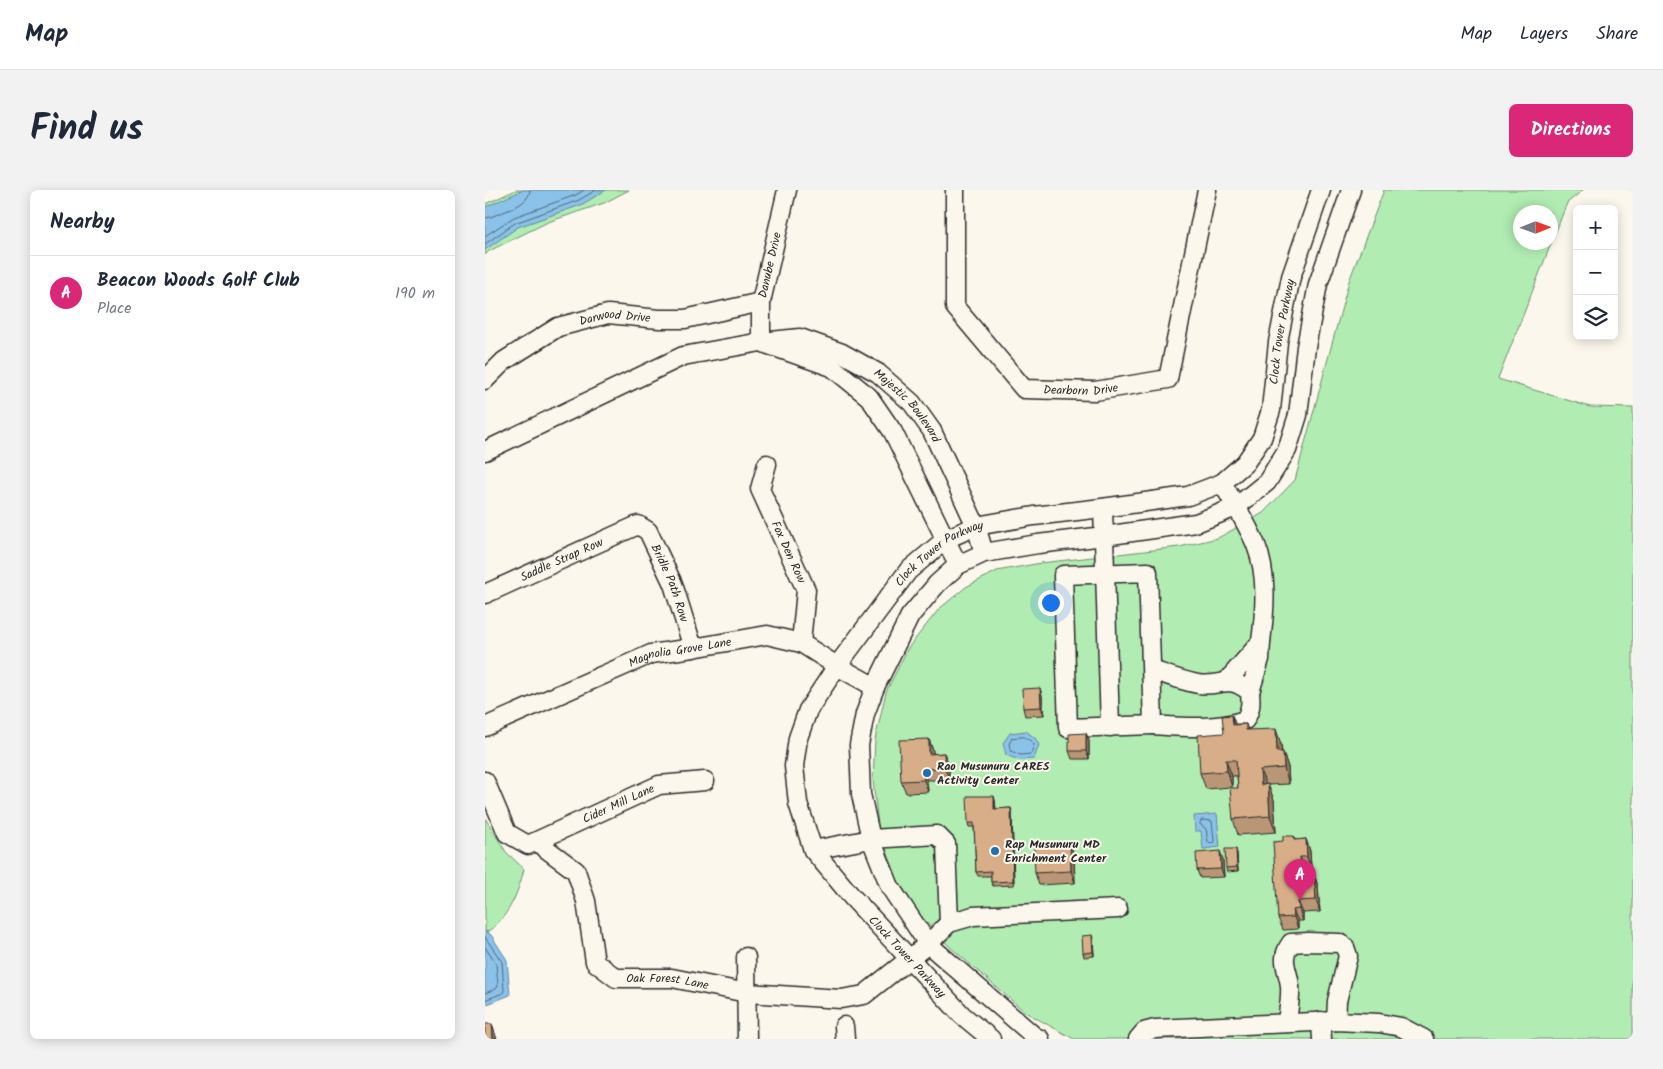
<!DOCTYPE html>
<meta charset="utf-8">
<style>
body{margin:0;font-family:Kalam,sans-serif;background:#f2f2f3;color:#1f2937}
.controls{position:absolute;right:15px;top:15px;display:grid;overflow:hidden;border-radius:8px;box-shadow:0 2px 12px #0003}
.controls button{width:45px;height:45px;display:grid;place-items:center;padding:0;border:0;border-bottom:1px solid #e0e1e3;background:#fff;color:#1f2937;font:25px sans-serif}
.compass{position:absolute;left:1028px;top:15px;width:45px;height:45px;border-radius:50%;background:#fff;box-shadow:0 2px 12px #0003;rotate:89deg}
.you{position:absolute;left:565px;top:412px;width:18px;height:18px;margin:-12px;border:4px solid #fff;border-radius:50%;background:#1a73e8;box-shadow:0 0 0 8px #1a73e833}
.badge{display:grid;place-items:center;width:32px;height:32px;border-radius:50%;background:#db2777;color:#fff;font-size:16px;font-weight:700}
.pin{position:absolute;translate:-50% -41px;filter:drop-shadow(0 1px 2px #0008)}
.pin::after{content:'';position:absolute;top:26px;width:18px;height:15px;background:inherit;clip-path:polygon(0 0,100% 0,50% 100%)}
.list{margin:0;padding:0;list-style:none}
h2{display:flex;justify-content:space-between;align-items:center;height:65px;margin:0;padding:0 20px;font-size:21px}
h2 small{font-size:16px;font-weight:400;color:#747a83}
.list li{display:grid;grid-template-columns:32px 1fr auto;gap:15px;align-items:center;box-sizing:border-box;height:75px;padding:0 20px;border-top:1px solid #e0e1e3}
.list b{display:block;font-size:19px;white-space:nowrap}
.list p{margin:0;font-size:16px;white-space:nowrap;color:#747a83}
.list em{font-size:16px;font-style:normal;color:#747a83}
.icon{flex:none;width:28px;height:28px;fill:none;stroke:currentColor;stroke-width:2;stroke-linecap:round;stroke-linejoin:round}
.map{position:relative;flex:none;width:1148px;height:849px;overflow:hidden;border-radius:8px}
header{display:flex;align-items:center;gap:30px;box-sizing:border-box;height:70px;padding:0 25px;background:#fff;border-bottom:1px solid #e0e1e3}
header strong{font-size:24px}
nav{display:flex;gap:28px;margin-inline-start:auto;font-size:18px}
.intro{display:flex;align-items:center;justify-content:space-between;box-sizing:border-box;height:120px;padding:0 30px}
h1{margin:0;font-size:35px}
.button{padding:12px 22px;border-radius:8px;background:#db2777;color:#fff;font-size:18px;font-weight:700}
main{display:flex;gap:30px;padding:0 30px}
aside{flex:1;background:#fff;border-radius:8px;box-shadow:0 2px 12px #0003}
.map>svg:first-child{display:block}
.green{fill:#b1edb2;stroke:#6e8c6e;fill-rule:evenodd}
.water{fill:#8ac2e9;stroke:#64869d}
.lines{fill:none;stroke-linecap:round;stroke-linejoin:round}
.shore{stroke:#516777;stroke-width:1}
.minor-casing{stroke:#2b2b2b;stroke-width:21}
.minor{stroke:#fbf7ec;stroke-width:18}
.wall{fill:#b99675;stroke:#2b2b2b}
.shaded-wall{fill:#967a5f;stroke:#2b2b2b}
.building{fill:#d7ae88;stroke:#2b2b2b}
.poi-dot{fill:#1f6fb2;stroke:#fbf7ec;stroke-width:2}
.labels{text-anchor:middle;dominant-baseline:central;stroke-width:4;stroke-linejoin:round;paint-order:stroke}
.street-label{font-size:12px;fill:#2b2b2b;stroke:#fbf7ec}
.poi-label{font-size:12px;font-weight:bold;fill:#2b2b2b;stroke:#fbf7ec;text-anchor:start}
</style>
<header>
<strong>Map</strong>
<nav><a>Map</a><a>Layers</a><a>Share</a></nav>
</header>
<div class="intro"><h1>Find us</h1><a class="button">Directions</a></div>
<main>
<aside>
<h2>Nearby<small></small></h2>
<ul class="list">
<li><span class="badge">A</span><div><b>Beacon Woods Golf Club</b><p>Place</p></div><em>190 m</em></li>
</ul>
</aside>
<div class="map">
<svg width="1148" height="849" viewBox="0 0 1148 849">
<rect width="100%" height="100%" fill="#fbf7ec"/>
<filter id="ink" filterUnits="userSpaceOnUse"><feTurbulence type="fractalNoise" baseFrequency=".02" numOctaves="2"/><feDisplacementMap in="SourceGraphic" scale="10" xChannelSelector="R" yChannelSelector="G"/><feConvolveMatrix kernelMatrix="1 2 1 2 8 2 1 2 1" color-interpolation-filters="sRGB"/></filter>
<g filter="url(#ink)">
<!-- green -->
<g class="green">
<polygon points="31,0 144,0 119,13 63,32 4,61 0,65 0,14"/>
<path d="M899 0H1098L1082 13 1013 189 1105 217 1148 218V849H589L540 822 464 756 434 724 409 684 393 635 388 590 390 550 401 502 423 458 454 419 481 397 512 381 556 373 694 357 733 348 778 323 810 290 864 91ZM1036 22H1066V52H1036Z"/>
<path d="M0 628 21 662 39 679C33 704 23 728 2 742L0 741Z"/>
</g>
<!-- water -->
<g class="water">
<polygon points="38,0 121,0 96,15 33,37 0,60 0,17"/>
<polygon points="541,541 550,548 554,555 549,569 534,570 521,565 518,553 525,543"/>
<polygon points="732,624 735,657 718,659 716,641 710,641 709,626"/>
<polygon points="0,741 6,745 22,770 25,805 0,815"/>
</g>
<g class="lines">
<!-- shore -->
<g class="shore">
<path d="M0 28 6 27C18 21 44 16 45 0"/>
<polyline points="0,46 29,27 91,5 99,0"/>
<polyline points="0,54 30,33 94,10 111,0"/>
<polygon points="539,547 546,551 549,555 546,564 535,565 526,561 524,554 527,548"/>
<polygon points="717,630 727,631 729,651 728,653 723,652 721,639 715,634"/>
<polyline points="0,747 17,772 19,800 18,803 0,810"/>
<polyline points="0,757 11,774 13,796 11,799 0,803"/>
</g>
<defs>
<g id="minor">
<path id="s1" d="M470 0V117L539 199 610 201 683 189 722 0"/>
<path id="s2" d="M276 152V112L302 0"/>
<polyline points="281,154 347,177 384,207 408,242 473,375"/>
<path id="s3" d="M0 190 19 171 73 137 123 124 174 129H200L276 112"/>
<path id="s4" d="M0 261 198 166 276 152 315 148 357 163 393 183 427 213 447 241 491 336 499 363"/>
<path id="s5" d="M282 274 275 299 321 400 316 453"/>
<path d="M737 293C749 313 762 333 771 355 783 385 780 420 776 452"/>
<polyline points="618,318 625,537"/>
<polygon points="663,382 668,535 583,538 578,385"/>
<path id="s6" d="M0 404 153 335 163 341 188 394 208 458"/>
<path d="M667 480C682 485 697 491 713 494 735 498 742 483 765 502 766 513 766 520 760 530 730 540 699 537 668 535"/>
<polyline points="742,491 776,452 775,469 765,502"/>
<path id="s7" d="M0 537 166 464 208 458 282 445 316 453 352 476 390 497"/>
<path id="s8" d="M0 591 22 643 43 655 174 595 220 591"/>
<path id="s9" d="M52 652 91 681 101 711 110 772 131 788H187L262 803 356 809 379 805 443 754 464 733 488 726 633 719"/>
<polyline points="328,660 386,649 452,645 461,654 464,733"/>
<polyline points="261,767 262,849"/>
<polyline points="836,831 837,849"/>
<path d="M802 833C803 821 806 808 805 796 803 778 794 770 806 753L823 752 855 753 860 757 863 766 852 811 851 831"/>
<polyline points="359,836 360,849"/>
<path id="s10" d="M506 849 477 825 367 707 328 660 313 613 309 576 313 548 323 520 352 476 423 381 461 349 491 336 549 326 617 318 703 306 737 293 760 273 777 248 786 220 793 152 806 87 836 0"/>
<polyline points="555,849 549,846 443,754 405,697 386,649 376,604 374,555 380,524 390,497 425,426 452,394 473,375 499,363 553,354 619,346 711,333 751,317 782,292 802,260 813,225 821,157 833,94 866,0"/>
<polyline points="653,849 659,842 670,839 851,831 894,833 916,837 939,849"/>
</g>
</defs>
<!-- minor casing -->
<use href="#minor" class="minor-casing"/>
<!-- minor -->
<use href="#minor" class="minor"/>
</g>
<!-- wall -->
<g class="wall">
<polygon points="555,498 557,506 559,525 540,526 538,518"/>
<polygon points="751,534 761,534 763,540 796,554 797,562 798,562 803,577 804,594 783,595 789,610 791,642 753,645 748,629 753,598 752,586 747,586 747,597 721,599 715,583 739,543"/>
<polygon points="601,543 604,551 604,569 587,569 584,561"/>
<polygon points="444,549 448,561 448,564 459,563 464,575 464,590 442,590 443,602 421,603 416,591"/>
<polygon points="510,610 511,619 526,618 527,622 529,695 508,696 506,692 506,686 493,686 491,682 489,637 484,637 483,633"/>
<polygon points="809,646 810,650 821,649 825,661 826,678 820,679 820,685 829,684 833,696 835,722 818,723 818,731 813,731 813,739 798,740 793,728"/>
<polygon points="585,653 589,665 590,693 554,695 550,683"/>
<polygon points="752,663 753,681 742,682 741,678"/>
<polygon points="738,669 739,687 715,688 712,680"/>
<polygon points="608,749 609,766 599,767 598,763"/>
</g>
<!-- shaded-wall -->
<g class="shaded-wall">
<polygon points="555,498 557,506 559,525 556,517"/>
<polygon points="747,525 753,541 748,535"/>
<polygon points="791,539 796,554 798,578 792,562"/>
<polygon points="601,543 604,551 604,569 601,561"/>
<polygon points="444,549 448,561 449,576 444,564"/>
<polygon points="798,562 803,577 804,594 799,578"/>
<polygon points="459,563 464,575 464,590 460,578"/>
<polygon points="741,570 747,586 747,597 742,581"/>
<polygon points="438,579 442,590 443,602 439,590"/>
<polygon points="775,580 781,595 776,595"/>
<polygon points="783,594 789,610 791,642 785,626"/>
<polygon points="509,606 510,610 511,623 509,619"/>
<polygon points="526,618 527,622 529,695 528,691"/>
<polygon points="821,649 825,661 826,678 822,667"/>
<polygon points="585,653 589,665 590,693 586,681"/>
<polygon points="751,659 752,663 753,681 752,677"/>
<polygon points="735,661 738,669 739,687 736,679"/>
<polygon points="815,667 820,679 821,697 817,685"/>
<polygon points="829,684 833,696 835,722 831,710"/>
<polygon points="813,711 818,723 818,731 814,719"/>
<polygon points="808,720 813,731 813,739 809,727"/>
<polygon points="607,745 608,749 609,766 608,762"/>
<polygon points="7,834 12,849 8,849"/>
</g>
<!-- building -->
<g class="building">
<polygon points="555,498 556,517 538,518 537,499"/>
<polygon points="747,525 748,535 761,534 761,540 791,539 792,562 798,562 799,578 775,580 776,595 783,594 785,626 748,629 745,598 753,598 751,570 741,570 742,581 715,583 713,545 739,543 737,526"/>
<polygon points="601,543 601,561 584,561 584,544"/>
<polygon points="444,549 444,564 459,563 460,578 438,579 439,590 416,591 414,550"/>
<polygon points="482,606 509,606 509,619 526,618 528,691 506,692 506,681 491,682 489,633 483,633"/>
<polygon points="798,646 809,646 809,650 821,649 822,667 815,667 817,685 829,684 831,710 813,711 814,719 808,720 809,727 793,728 788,652 798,651"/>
<polygon points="585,653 586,681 550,683 549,654"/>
<polygon points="740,659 751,659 752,677 741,678"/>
<polygon points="735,661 736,679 712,680 711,663"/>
<polygon points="607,745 608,762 598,763 597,746"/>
<polygon points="0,834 7,834 8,849 0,849"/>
</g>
</g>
<!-- markers -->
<g class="poi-dot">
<circle cx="442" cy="583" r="5"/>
<circle cx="510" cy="661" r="5"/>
</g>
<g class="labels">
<!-- street labels -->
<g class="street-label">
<text stroke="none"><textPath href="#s2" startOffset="78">Danube Drive</textPath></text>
<text stroke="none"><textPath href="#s3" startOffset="149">Darwood Drive</textPath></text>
<text stroke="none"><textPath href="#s10" startOffset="1078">Clock Tower Parkway</textPath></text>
<text stroke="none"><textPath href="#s1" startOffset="281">Dearborn Drive</textPath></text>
<text stroke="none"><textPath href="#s4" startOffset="468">Majestic Boulevard</textPath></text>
<text stroke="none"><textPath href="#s5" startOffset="95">Fox Den Row</textPath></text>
<text stroke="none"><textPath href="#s10" startOffset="612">Clock Tower Parkway</textPath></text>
<text stroke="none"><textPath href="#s6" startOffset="84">Saddle Strap Row</textPath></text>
<text stroke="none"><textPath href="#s6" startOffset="236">Bridle Path Row</textPath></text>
<text stroke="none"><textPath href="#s7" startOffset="210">Magnolia Grove Lane</textPath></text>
<text stroke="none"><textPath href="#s8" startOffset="180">Cider Mill Lane</textPath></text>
<text transform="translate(422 767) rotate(47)">Clock Tower Parkway</text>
<text stroke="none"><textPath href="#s9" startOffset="220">Oak Forest Lane</textPath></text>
</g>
<!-- poi labels -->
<g class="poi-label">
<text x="452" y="576">Rao Musunuru CARES<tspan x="452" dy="14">Activity Center</tspan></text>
<text x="520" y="654">Rap Musunuru MD<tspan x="520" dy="14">Enrichment Center</tspan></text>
</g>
</g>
</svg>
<div class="controls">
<button>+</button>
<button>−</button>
<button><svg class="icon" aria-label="layers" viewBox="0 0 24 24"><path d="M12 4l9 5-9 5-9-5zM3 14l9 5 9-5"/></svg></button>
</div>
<svg class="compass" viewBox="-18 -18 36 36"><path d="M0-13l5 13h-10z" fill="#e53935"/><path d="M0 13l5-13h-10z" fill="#747a83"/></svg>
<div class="you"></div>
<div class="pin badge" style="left:815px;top:710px">A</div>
</div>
</main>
